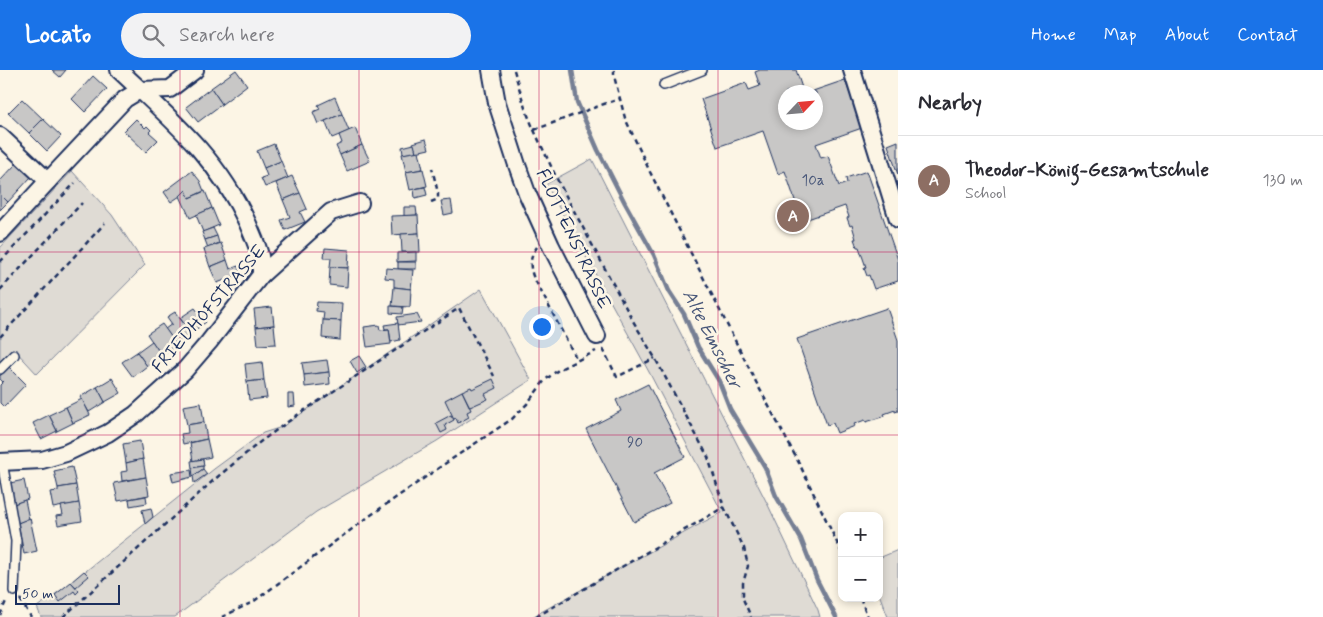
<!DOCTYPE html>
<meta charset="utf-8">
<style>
body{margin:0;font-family:Mynerve,sans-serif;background:#f2f2f3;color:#2b2b33}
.controls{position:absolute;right:15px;bottom:15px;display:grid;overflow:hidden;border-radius:10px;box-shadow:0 2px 8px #0003}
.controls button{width:45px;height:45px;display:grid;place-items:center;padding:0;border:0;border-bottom:1px solid #e1e1e2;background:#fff;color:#2b2b33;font:25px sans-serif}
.compass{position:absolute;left:778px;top:15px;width:45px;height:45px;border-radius:50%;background:#fff;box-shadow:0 2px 8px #0003;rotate:64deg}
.scale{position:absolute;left:15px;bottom:12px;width:105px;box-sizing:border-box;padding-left:5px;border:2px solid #1b2f5e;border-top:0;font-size:14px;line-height:18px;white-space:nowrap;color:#1b2f5e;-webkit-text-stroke:4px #fcf5e5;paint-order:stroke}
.you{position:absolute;left:541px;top:256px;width:18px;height:18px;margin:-12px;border:4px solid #fff;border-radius:50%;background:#1a73e8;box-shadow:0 0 0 8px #1a73e833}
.badge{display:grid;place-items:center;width:32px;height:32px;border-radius:50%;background:#1a73e8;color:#fff;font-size:16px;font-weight:700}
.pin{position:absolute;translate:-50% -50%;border:2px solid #fff;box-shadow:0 1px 5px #0006}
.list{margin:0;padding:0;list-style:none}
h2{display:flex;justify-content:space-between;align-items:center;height:65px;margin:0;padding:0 20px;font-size:21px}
h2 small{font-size:16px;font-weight:400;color:#7c7c81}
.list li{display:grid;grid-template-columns:32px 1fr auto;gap:15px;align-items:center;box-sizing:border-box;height:90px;padding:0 20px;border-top:1px solid #e1e1e2}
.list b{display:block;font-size:19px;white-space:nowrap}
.list p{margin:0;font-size:16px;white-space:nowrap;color:#7c7c81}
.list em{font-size:16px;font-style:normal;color:#7c7c81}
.icon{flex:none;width:28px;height:28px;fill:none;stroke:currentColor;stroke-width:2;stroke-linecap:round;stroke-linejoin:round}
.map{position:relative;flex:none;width:898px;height:547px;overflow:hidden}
header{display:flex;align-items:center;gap:30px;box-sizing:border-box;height:70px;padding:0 25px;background:#1a73e8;color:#fff}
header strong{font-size:24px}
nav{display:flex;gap:28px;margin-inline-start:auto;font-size:18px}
.search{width:350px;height:45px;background:#f2f2f3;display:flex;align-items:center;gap:12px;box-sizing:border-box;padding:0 18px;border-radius:28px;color:#7c7c81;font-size:19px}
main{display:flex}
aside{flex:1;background:#fff}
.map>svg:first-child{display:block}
.green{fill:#dfdbd4;stroke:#7d8599}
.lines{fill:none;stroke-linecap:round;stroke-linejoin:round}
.stream{stroke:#767f94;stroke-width:4.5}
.building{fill:#c8c7c6;stroke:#1b2f5e}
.lane-casing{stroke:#1b2f5e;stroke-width:12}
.street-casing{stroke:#1b2f5e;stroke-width:20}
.path{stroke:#1b2f5e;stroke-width:2.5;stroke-dasharray:5 4;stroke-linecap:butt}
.lane{stroke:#fcf5e5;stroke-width:9}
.street{stroke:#fcf5e5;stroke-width:16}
.grid{fill:none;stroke:#c2185b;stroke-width:1;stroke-opacity:0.55}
.labels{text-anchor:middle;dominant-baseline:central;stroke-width:5;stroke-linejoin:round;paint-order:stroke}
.number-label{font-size:15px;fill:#465578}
.street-label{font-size:18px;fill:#1b2f5e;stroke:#fcf5e5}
.water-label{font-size:19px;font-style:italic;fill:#485779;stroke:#fcf5e5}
</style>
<header>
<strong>Locato</strong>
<div class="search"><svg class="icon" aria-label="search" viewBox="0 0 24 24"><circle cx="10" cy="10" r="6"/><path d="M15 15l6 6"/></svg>Search here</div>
<nav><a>Home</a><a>Map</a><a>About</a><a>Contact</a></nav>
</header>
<main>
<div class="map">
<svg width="898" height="547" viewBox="0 0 898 547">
<rect width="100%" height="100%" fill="#fcf5e5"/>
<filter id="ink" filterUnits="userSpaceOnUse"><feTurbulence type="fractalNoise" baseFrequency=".02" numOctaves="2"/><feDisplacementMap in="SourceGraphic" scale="10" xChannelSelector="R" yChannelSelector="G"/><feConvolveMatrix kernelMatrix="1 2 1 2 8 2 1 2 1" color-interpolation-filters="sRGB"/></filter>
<g filter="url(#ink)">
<!-- green -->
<g class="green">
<polygon points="592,89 768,435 818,540 820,547 532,547 722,442 649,302 546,114"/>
<polygon points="72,101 112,145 145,195 37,304 13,278 0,291 0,178"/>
<polygon points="481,219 531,310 437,371 316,442 175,547 41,547 37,537 67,516 214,399 263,363 282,357"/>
<polygon points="898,480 898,547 888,547 879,524 879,488"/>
</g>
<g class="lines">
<!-- stream -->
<polyline class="stream" points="572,0 577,32 598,80 625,133 654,185 669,221 684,244 698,277 719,311 730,339 765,397 776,426 801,469 817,510 836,547"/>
</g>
<!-- building -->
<g class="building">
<polygon points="52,0 66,0 60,7"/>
<polygon points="236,0 247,15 222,34 211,18"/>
<polygon points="760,0 796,0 802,18 797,20 798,22 786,22 786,52 816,52 816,22 810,22 845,10 862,58 816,74 821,88 828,86 839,116 847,113 846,108 867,101 898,190 898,211 874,219 869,205 867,206 864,198 866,197 859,177 857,177 854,169 856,169 852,155 850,156 847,148 849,147 845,136 802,151 785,101 778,104 763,61 717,77 701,29 746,13 749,20 760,16 755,2"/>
<polygon points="93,6 107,19 85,42 72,29"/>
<polygon points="211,18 222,34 198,52 186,37"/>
<polygon points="335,27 342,44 318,54 313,42 320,39 318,35"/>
<polygon points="22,29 43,49 29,63 8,43"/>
<polygon points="342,44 349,61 332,68 325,51"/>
<polygon points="43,49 61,66 47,81 29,63"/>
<polygon points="136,49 145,58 147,56 151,60 149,62 158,70 146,82 124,61"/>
<polygon points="355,58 362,75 340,85 336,76 342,73 339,65"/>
<polygon points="426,69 429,79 416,82 413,73"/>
<polygon points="898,71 898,105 888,75"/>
<polygon points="274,74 281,91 264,98 257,81"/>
<polygon points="414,74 416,82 403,84 402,77"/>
<polygon points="362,75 370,91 347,101 340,85"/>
<polygon points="419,81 423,99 406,102 402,84"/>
<polygon points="281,91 288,108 265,117 261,108 267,106 264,98"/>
<polygon points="16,94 31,107 8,132 0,124 0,111"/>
<polygon points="423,99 427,116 410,120 406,102"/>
<polygon points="192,101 200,111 204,121 189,128 186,120 183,124 171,132 164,122"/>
<polygon points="292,106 300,123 283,130 276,113"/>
<polygon points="425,117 427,125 415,128 414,119"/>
<polygon points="186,120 189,128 205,121 212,138 190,148 180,126"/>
<polygon points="300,123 307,139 300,142 305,152 285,160 281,150 290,147 283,130"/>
<polygon points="0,124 8,132 0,140"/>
<polygon points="451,130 453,143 444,145 441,131"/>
<polygon points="404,137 416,137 417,145 404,146"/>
<polygon points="212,138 219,155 203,162 196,145"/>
<polygon points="418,145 419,163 392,165 391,146"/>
<polygon points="213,158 217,166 205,170 202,162"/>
<polygon points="419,163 420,182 402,182 401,164"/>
<polygon points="217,166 219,173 208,178 205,170"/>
<polygon points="221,173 227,190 210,197 204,179"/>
<polygon points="325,178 349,180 348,198 330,197 331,188 324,188"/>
<polygon points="416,182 416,191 397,192 397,183"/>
<polygon points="227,190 230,199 238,196 241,204 217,213 210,197"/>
<rect x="398" y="192" width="18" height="7"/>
<polygon points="330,197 348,198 347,217 329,215"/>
<polygon points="386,198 413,200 411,219 394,217 394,209 385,208"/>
<polygon points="394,217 411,219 410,237 392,236"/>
<polygon points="317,232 342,233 341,251 323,250 324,242 316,241"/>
<polygon points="390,236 403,237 402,244 390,243"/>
<polygon points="272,237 274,255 256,257 254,239"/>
<polygon points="195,238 206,252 191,263 180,248"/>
<polygon points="887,238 898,270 898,341 895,342 895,340 884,344 885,346 866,352 865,350 854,354 855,356 837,363 833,353 827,355 797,269"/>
<polygon points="175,242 191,263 176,274 165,259 172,254 167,247"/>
<polygon points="417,244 421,252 398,255 397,247"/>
<polygon points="323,250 341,251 340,270 322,268"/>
<polygon points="398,253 400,270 391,272 389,259 385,259 384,255"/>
<polygon points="162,254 177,275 162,286 147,264"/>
<polygon points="274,255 276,274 258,275 256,257"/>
<polygon points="379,255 380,260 389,259 391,274 367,277 364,257"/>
<polygon points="152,271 162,286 147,296 137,282"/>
<polygon points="137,282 147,296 133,307 122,292"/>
<polygon points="359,286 366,297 357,303 350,291"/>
<polygon points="327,290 329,302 304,305 302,293"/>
<polygon points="262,292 264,310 247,312 245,294"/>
<polygon points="9,297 26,314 4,337 0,333 0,315 3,312 0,309 0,306"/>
<polygon points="329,302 330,314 305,317 304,305"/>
<polygon points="112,308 121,323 105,332 97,317"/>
<polygon points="493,309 497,318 485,324 488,329 470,337 462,321 471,317 472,319"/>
<polygon points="264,310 267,328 249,330 247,312"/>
<polygon points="648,314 685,387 654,403 670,433 634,452 586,359 621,341 616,330"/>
<polygon points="97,317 105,332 89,342 80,327"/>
<polygon points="462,321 471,340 467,342 469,347 458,353 456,348 454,349 445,330"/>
<polygon points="288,324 294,324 295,336 288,337"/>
<polygon points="82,329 90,345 73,353 66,337"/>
<polygon points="201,333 204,352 187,355 183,336"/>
<polygon points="66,337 73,353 57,361 49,345"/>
<polygon points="49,345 57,361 41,369 33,353"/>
<polygon points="451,345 454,350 445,355 447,360 441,363 436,353"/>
<polygon points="204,352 207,369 183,374 181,364 188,363 187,355"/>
<polygon points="207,369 211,387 193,391 190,373"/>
<polygon points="140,371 143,389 126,393 123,374"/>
<polygon points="143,389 146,407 122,411 121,402 127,401 126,393"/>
<polygon points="203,389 204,396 192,398 191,391"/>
<polygon points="203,396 203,399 193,406 192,398"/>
<polygon points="72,397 76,415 58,418 54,401"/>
<polygon points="203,399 207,404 194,413 193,406"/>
<polygon points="191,400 192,407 173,412 171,403"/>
<polygon points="146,407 149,425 118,431 114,413"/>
<polygon points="24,410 28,429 14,434 10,413"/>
<polygon points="76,415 79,433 53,438 50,422 58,421 58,418"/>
<polygon points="146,426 147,433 130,436 129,429"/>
<polygon points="25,430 29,449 18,453 14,434"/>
<polygon points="79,433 82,451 58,455 56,446 63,445 61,436"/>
<polygon points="151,438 153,447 145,454 142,440"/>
<polygon points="30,448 37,481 24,484 18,453"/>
<polygon points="84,501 89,506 76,517 71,512"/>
<polygon points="71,512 79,521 76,524 74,521 60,532 55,525"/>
</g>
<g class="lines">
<defs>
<g id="lane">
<polyline points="664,15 702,0"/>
<polyline points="0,299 14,285"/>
<polyline points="2,392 16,471 14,521"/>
</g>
<g id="street">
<path d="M119 0C170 48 219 89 248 154 252 164 258 176 260 186 261 193 261 199 261 205"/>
<polyline points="491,0 497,33 517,95 527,123 551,176 597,266"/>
<polyline points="852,0 898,149"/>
<polyline points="0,66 48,111"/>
<polyline points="0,163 48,111 125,29 140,20 170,19 195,0"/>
<polyline points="0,392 42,390 66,383 108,363 136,344 185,300 209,272 261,205 331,142 360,133"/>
</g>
</defs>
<!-- lane casing -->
<use href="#lane" class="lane-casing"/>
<!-- street casing -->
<use href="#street" class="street-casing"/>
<!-- path -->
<g class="path">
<polyline points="514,0 525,38 534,60 558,111 633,251 655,288 708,387 724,437 744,478 748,496 743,513 743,529 751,547"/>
<polyline points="614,0 614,6 625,48 650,102 756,312 799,393 842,483"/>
<polyline points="534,60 604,34 620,29"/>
<polyline points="431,132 438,129 438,123 432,98"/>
<path d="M537 177C530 187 529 195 533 206L577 290"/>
<polyline points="0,192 75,113"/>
<polyline points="0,220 82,133"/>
<polyline points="0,267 105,153"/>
<polyline points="603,279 617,307 655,288"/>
<polyline points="860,528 868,547"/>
<polyline points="20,529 31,547"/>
<polyline points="0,545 7,529"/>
<polyline points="63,547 215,409 260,372 293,348 459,238 494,306"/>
<polyline points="222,547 253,532 371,445 443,395 512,349 527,334 545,310 558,300 596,281"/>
<polyline points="536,547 724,437"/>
</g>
<!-- lane -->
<use href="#lane" class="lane"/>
<!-- street -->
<use href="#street" class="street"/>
</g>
</g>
<!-- grid -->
<path class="grid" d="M180 0V547M359 0V547M539 0V547M718 0V547M0 182H898M0 365H898"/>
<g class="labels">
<!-- number labels -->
<g class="number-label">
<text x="813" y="111">10a</text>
<text x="635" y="373">90</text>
</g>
<!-- street labels -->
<g class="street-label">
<text transform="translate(573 169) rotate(65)">FLOTTENSTRASSE</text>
<text transform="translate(209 239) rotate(-49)">FRIEDHOFSTRASSE</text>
</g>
<!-- water labels -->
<g class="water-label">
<text transform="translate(712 269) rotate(63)">Alte Emscher</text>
</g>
</g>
</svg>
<div class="controls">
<button>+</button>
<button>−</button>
</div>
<svg class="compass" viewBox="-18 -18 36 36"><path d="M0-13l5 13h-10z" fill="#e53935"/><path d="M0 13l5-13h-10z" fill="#7c7c81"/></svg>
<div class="scale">50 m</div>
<div class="you"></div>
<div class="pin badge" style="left:793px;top:146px;background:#8d6e63">A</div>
</div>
<aside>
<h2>Nearby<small></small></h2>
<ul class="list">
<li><span class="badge" style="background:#8d6e63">A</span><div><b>Theodor-König-Gesamtschule</b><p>School</p></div><em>130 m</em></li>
</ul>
</aside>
</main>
